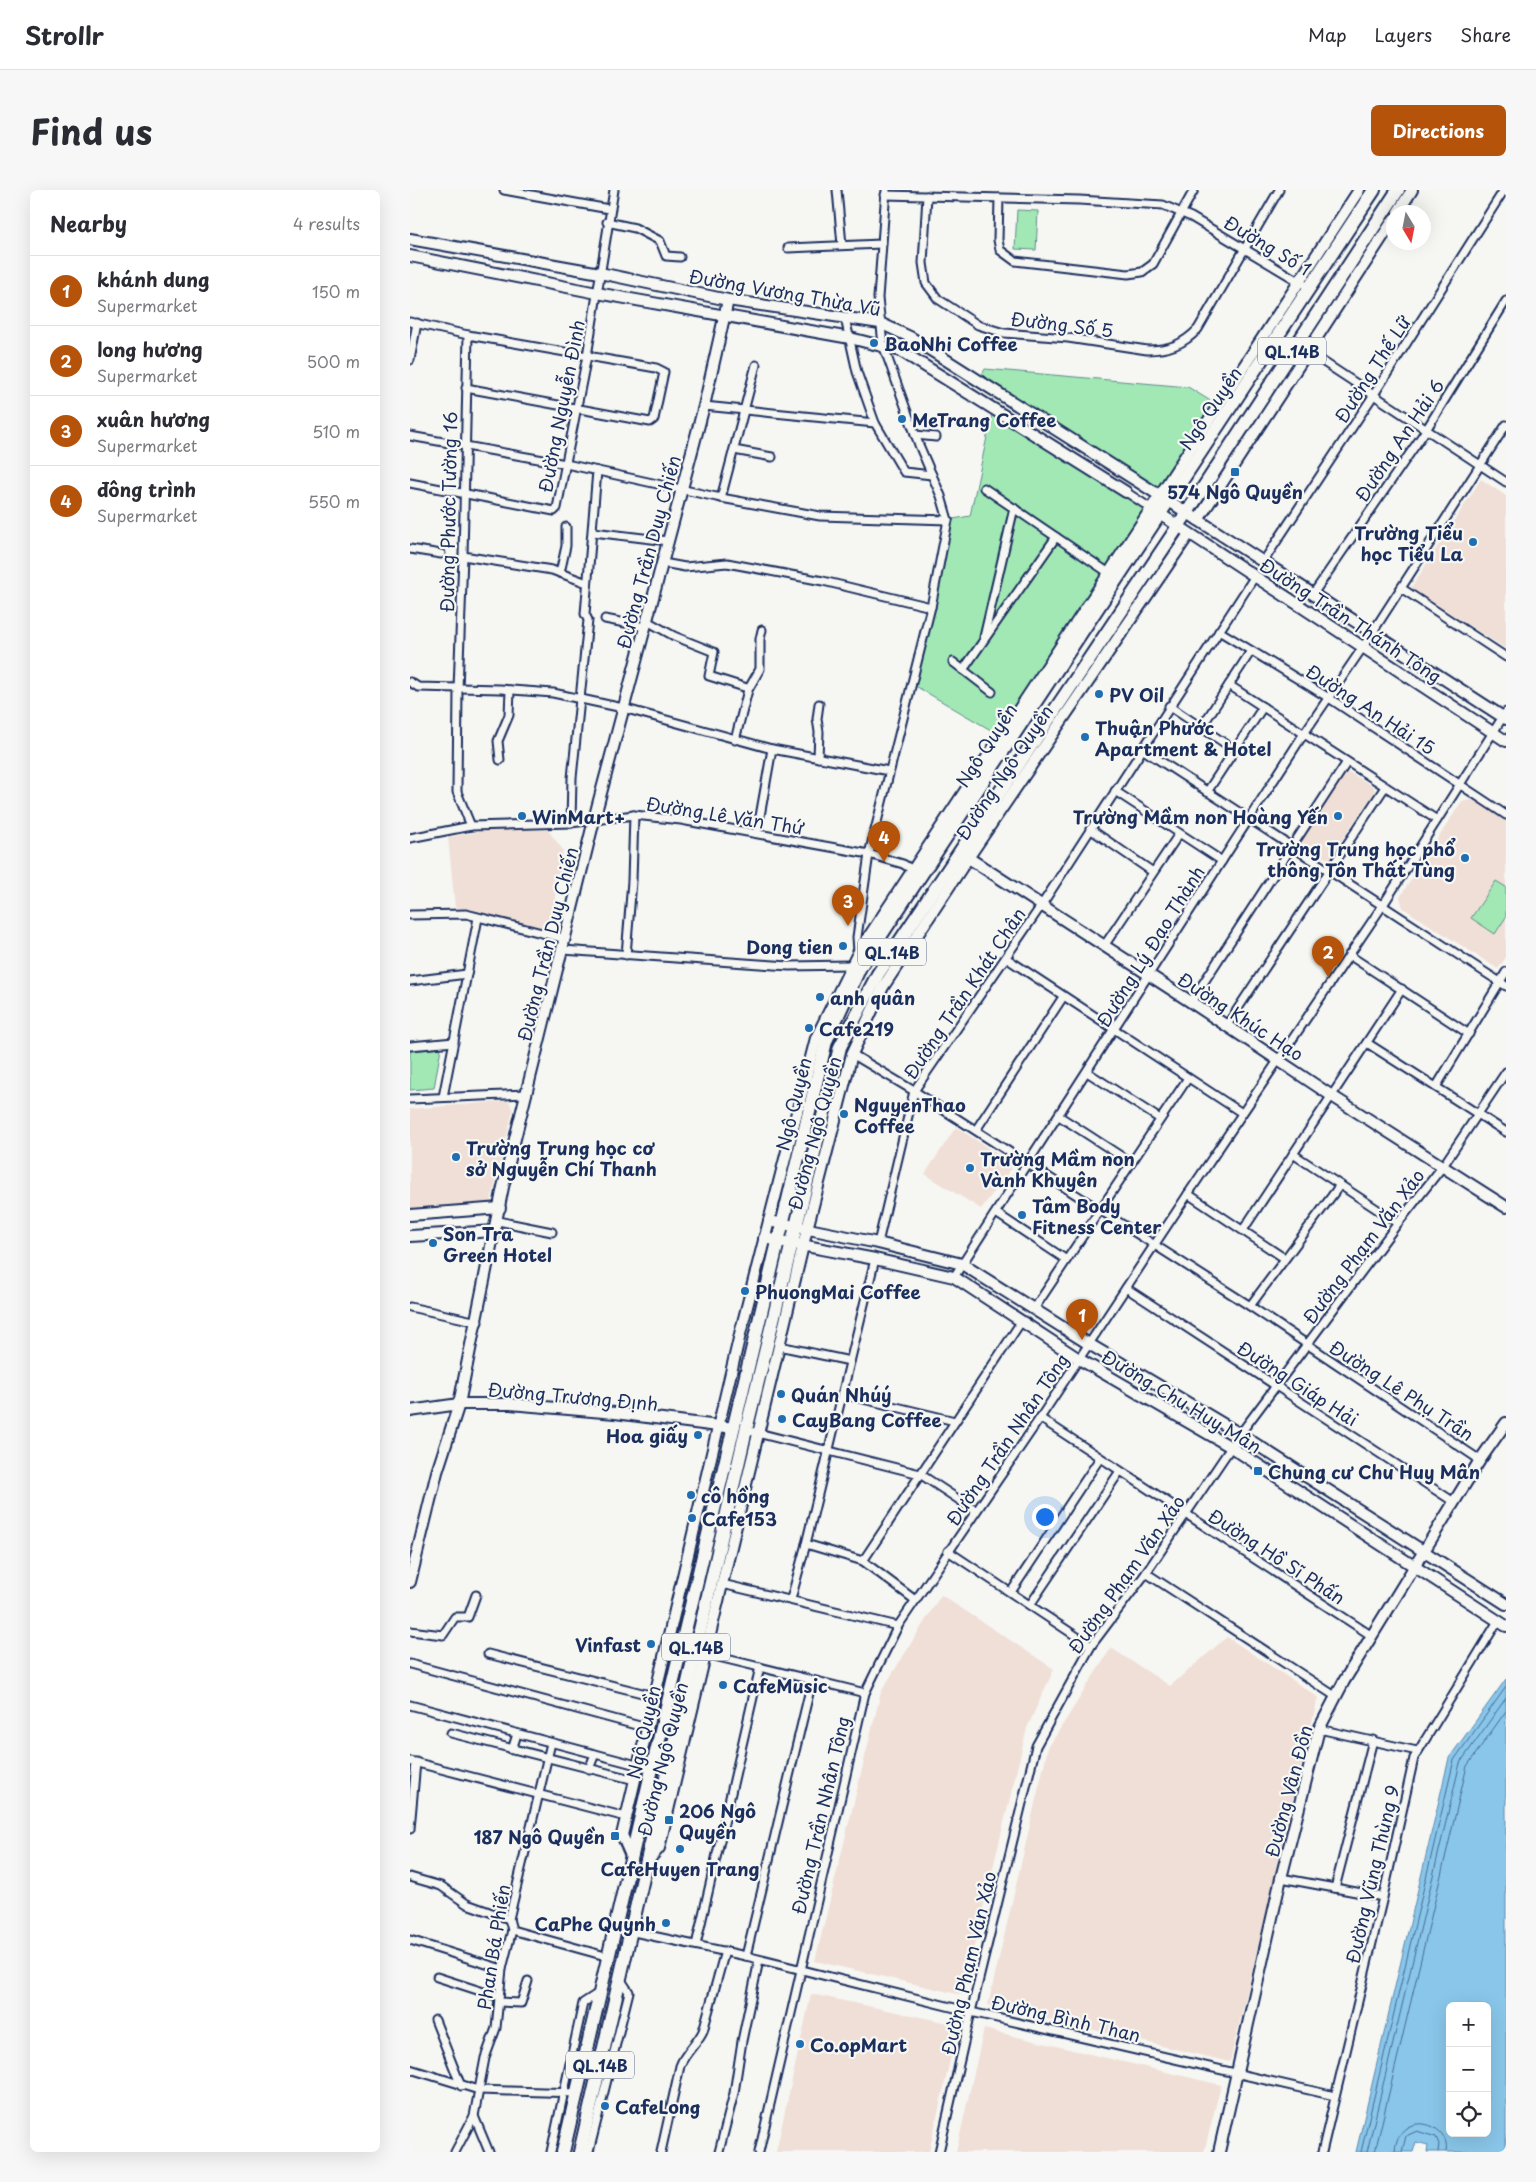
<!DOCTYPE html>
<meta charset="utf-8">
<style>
body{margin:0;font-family:"Playpen Sans",sans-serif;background:#f7f7f7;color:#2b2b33}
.controls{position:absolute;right:15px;bottom:15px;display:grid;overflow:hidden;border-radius:8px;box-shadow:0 5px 20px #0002}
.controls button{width:45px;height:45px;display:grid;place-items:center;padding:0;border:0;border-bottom:1px solid #e1e1e2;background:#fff;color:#2b2b33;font:25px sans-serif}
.compass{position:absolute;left:976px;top:15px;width:45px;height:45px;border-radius:50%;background:#fff;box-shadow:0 5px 20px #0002;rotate:170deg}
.you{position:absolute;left:634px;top:1326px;width:18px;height:18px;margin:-12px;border:4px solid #fff;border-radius:50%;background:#1a73e8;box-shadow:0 0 0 8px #1a73e833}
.badge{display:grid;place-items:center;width:32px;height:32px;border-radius:50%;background:#b45309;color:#fff;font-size:16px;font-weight:700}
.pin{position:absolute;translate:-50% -41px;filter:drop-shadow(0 1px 2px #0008)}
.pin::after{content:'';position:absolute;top:26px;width:18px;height:15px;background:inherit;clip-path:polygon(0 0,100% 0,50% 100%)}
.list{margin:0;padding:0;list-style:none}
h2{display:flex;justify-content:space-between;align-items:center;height:65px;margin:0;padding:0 20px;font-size:21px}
h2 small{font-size:16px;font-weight:400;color:#7c7c81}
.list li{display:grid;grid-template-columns:32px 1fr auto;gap:15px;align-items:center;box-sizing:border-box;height:70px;padding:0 20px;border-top:1px solid #e1e1e2}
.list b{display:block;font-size:19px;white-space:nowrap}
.list p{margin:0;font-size:16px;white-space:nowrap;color:#7c7c81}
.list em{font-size:16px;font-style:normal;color:#7c7c81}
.icon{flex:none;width:28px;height:28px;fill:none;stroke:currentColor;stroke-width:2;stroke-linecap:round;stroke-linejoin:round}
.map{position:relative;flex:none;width:1096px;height:1962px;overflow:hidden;border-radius:8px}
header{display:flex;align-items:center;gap:30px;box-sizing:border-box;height:70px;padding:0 25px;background:#fff;border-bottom:1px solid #e1e1e2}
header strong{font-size:24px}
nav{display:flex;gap:28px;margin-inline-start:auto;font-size:18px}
.intro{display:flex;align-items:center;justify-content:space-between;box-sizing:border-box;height:120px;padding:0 30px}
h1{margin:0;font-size:35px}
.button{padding:12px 22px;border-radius:8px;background:#b45309;color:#fff;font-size:18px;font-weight:700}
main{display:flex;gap:30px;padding:0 30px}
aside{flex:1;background:#fff;border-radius:8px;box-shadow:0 5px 20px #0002}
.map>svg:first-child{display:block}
.built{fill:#f0dfd7}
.green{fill:#a1e8b5;stroke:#5e8c8a}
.water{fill:#89c6e9;stroke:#5d8ab1;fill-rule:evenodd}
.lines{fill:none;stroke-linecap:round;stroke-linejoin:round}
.shore{stroke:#476b96;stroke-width:1}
.street-casing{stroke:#1b2f5e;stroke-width:11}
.secondary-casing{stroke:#1b2f5e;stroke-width:14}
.highway-casing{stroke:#1b2f5e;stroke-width:16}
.street{stroke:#f6f6f2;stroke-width:7}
.secondary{stroke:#f6f6f2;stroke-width:10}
.highway{stroke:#f6f6f2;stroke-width:12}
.poi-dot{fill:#1f6fb2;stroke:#f6f6f2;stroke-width:2}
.labels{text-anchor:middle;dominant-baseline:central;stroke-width:4.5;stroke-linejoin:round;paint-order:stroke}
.shield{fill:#f6f6f2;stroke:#5d6b8a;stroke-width:1}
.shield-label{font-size:16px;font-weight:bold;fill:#1b2f5e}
.street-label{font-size:18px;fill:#1b2f5e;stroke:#f6f6f2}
.poi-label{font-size:18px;font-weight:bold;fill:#1b2f5e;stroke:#f6f6f2;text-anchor:start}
</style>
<header>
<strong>Strollr</strong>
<nav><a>Map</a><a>Layers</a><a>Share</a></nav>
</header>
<div class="intro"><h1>Find us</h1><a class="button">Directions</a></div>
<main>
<aside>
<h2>Nearby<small>4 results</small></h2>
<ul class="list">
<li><span class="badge">1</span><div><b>khánh dung</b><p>Supermarket</p></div><em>150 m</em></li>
<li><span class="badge">2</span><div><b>long hương</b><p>Supermarket</p></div><em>500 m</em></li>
<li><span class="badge">3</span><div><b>xuân hương</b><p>Supermarket</p></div><em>510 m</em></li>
<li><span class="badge">4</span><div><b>đông trình</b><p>Supermarket</p></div><em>550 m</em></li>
</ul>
</aside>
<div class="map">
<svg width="1096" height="1962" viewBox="0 0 1096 1962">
<rect width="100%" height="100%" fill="#f6f6f2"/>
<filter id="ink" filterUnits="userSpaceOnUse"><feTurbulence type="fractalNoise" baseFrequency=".02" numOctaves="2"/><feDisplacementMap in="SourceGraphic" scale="10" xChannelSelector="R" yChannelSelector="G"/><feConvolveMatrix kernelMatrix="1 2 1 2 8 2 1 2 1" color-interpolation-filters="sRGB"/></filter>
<g filter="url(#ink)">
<!-- built -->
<g class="built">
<polygon points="1071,289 1096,306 1096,459 1001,398"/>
<polygon points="940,583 963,596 965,601 920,668 915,668 893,654 892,650 935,584"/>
<polygon points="1066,610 1096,629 1096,767 1088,779 993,718 990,707 1052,611"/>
<polygon points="81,640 138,640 153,660 141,731 131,737 45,717 38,647"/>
<polygon points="99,911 103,920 80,1015 0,1021 0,919"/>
<polygon points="546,937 601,973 600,980 571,1019 515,984"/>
<polygon points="531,1405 644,1479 617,1538 552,1805 405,1771 471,1502"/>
<polygon points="817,1447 908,1507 820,1872 578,1815 638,1558 701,1458 760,1496"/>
<polygon points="401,1804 548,1835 519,1962 366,1962"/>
<polygon points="574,1839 811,1895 794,1962 546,1962"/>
</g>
<!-- green -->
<g class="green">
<polygon points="607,20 628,21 626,60 605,59"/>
<polygon points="575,179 778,197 807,215 749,305 569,190"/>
<polygon points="583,219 741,318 591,546 502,494 538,330 560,326"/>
<polygon points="1086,691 1096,697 1096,727 1085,744 1061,728"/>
<polygon points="31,858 24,898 0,900 0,861"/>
</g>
<!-- water -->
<path class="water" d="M1096 1489V1962H1017L1018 1955 1006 1952 1003 1962H946L1039 1568ZM1040 1816H1077V1943H1040Z"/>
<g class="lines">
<!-- shore -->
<g class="shore">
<polyline points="951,1962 1044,1570 1096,1497"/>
<polyline points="957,1962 1050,1573 1096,1508"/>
<polyline points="965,1962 1057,1576 1096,1521"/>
<path d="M985 1962C986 1919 1042 1930 1036 1962"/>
<polyline points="992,1962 996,1946 1007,1941 1026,1947 1029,1954 1028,1962"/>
</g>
<defs>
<g id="street">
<polyline points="94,0 199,19"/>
<polyline points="427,0 432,55"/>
<polyline points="475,5 669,10 753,15 781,27 900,98"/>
<path d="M517 6 513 73 516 93 528 109 568 135 594 143 658 148 737 160C758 160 773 155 788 139L869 0"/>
<polyline points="589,8 588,50 590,60 605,71 718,84 732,82 743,74 784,0"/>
<polyline points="197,32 225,38 250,51 256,66 270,67"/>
<polyline points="378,58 471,54"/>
<polyline points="435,128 447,182 465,233 494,282 522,285"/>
<polyline points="0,132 58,145 246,178 254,182 244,229 240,232 56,198"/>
<polyline points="58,145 53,366 48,499 47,602 61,636"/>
<polyline points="0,170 7,133"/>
<polyline points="912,171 1096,292"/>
<polyline points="294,216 465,233"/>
<polyline points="505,245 526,247"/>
<polyline points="0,246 156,274 311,308 410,326 538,330"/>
<polyline points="324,260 362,267"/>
<polyline points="0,293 144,321 147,318 177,166 204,0"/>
<polyline points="574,298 699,383"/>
<polyline points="716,302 745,321"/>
<polyline points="311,308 346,175"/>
<polyline points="183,342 258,351"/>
<polyline points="0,359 31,364"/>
<polyline points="53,366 142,380 177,393"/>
<polyline points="853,372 963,206 1094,0"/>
<polyline points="253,373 275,377 317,373 413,391 521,417"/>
<polyline points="150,383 156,356 156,337"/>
<polyline points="991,398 1096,467"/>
<polyline points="903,404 1016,240 1096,111"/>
<polyline points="195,429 235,437"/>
<polyline points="237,431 264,446 304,462 299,486 337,498 338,500 325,550"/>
<polyline points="809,441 919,508 1096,625"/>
<polyline points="574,447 604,318"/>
<polyline points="543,472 582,502"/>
<polyline points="553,480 646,347"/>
<polyline points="0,492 8,497 90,499 143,503 213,518 362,559 479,581"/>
<polyline points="819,495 1027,630"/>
<polyline points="338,500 350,479 350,449 352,440"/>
<polyline points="759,516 825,560"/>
<polyline points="791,538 841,461"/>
<polyline points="732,559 1096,796"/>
<polyline points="408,568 409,542 407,529 409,514"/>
<polyline points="90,570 88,551 99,525 100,500"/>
<polyline points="705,601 812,671"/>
<polyline points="797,602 853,517"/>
<polyline points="161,633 162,588 178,430 175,424 187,281"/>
<polyline points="680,639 743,682"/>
<polyline points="347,643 362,559"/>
<polyline points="0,648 61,636 161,633 224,625 271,630 459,664 493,674 503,680"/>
<polyline points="0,725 56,724 156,749"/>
<polyline points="694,756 769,644"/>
<polyline points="153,760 379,776 440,775"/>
<polyline points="448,762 447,747 459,664 521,417 538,330 531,306 509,255 473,155 468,108 476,0"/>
<polyline points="216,765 222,691 224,625"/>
<polyline points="939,765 1059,844"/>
<polyline points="596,768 832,923"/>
<polyline points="0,791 57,784"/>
<polyline points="781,812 937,572"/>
<polyline points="817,835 975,597"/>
<polyline points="957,853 1096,942"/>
<polyline points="0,856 44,852"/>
<polyline points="442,864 504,901 840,1116 1070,1270"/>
<polyline points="677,882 750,929"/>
<polyline points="1026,897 1096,782"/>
<polyline points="33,907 68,728"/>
<polyline points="0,909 117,904"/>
<polyline points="649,926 720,972"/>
<polyline points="566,940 653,807"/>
<polyline points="883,964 988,1033"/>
<polyline points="778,1004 874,1068"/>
<polyline points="586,1023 655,1069"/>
<polyline points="88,1031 142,1042"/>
<polyline points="833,1040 992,799"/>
<polyline points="468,1053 504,901 631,716 845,386"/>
<polyline points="544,1087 893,545 953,457 1096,235"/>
<polyline points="716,1098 1044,1312"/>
<polyline points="840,1116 930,995"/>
<polyline points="0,1117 68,1132"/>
<polyline points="624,1119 778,888"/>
<polyline points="369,1156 440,1171"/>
<polyline points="432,1204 545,1231"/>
<polyline points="630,1228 962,1446"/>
<polyline points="336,1240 510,1284 566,1321"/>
<polyline points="396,1354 453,1371 505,1410"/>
<polyline points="538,1361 681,1456"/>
<polyline points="453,1371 611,1132"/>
<polyline points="736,1383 925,1506"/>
<polyline points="312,1394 488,1436"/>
<polyline points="601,1402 690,1268"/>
<polyline points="381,1409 396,1354 465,1069"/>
<polyline points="620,1415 710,1281"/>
<polyline points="0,1441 33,1445 45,1427 58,1427 66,1405"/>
<polyline points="78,1464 244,1506"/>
<polyline points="296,1464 455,1503"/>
<polyline points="0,1474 237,1538"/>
<polyline points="0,1515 242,1579"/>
<polyline points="909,1539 1007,1561"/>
<polyline points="41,1543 225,1590"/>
<polyline points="102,1560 107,1544"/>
<polyline points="0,1571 216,1627"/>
<polyline points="179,1579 185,1564"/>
<polyline points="0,1639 6,1572"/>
<polyline points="0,1687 31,1696 57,1714 99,1729"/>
<polyline points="871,1688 973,1707"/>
<polyline points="925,1698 963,1550"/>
<polyline points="205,1738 336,1766 561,1822 925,1906"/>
<polyline points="102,1740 199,1767"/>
<polyline points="0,1750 92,1779"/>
<polyline points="286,1755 350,1477"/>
<polyline points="336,1766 402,1491"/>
<polyline points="27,1787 89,1807"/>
<polyline points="89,1812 111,1813 118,1791"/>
<polyline points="25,1830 51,1896"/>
<polyline points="0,1879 69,1900 167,1903"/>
<polyline points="64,1926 79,1962"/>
<polyline points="45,1962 64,1926 75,1868 86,1838 92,1779 102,1740 99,1729 141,1553"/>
<polyline points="141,1962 173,1813 190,1802"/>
<polyline points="179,1962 219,1802 211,1790"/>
<path d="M251 1962 270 1876C275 1862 287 1854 293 1841L315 1761"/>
<polyline points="309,1962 324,1903 332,1851 349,1770"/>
<polyline points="349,1962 455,1503 488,1436 630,1228 778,1004 973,715 1096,522"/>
<polyline points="529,1962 561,1822 626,1556 681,1456 736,1383 830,1244 988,1033 1033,976 1096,882"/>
<polyline points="912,1962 973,1707 1004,1568 1088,1431"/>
</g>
<g id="secondary">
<polyline points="988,22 1002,0"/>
<polyline points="0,49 190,83 318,110 470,133 500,147 749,305"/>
<polyline points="0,66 187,103 440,148 491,161 716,302"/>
<polyline points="759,311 1096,529"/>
<polyline points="750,324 1096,551"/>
<polyline points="788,330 984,29"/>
<polyline points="554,665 781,812 922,906 1096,1017"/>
<polyline points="0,1025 90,1018"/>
<polyline points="359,1031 468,1053 552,1074 679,1154 830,1244 1096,1414"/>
<polyline points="0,1046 86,1041"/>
<polyline points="354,1048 465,1069 544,1087 669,1169 821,1257 1096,1436"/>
<polyline points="0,1221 49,1214 100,1214 205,1223 324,1238"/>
<polyline points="0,1392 27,1282 49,1214 93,997 187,618 294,216 318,110"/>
<polyline points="222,1668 212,1645 331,1140 406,848 448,763 699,383 949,0"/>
<polyline points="237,1672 249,1658 397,1039 442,864 473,797 558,668 779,344"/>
<polyline points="809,1962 871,1688 909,1539 934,1491 1070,1270 1096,1233"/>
</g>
<g id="highway">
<polyline points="153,1962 242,1579 416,851 450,777 964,0"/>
<polyline points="170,1962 336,1240 430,857 468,784 763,344 988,0"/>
</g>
</defs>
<!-- street casing -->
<use href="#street" class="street-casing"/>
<!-- secondary casing -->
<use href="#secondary" class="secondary-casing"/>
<!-- highway casing -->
<use href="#highway" class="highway-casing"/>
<!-- street -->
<use href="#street" class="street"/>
<!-- secondary -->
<use href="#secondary" class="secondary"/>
<!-- highway -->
<use href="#highway" class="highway"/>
</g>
</g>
<!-- markers -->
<g class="poi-dot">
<circle cx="464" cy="153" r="5"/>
<circle cx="492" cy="229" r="5"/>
<rect x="820" y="277" width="10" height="10" rx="2.5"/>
<circle cx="1063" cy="352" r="5"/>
<circle cx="689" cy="504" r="5"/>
<circle cx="675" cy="547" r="5"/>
<circle cx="112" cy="626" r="5"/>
<circle cx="928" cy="626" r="5"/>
<circle cx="1055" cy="668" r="5"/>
<circle cx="433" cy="756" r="5"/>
<circle cx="410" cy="807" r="5"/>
<circle cx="399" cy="838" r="5"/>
<circle cx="434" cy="924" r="5"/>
<circle cx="46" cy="967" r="5"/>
<circle cx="560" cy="978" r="5"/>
<circle cx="612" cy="1025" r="5"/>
<circle cx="23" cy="1053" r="5"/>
<circle cx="335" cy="1101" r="5"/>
<circle cx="371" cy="1204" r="5"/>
<circle cx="372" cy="1229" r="5"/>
<circle cx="288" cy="1245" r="5"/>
<rect x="843" y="1276" width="10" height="10" rx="2.5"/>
<circle cx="281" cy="1305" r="5"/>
<circle cx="282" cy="1328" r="5"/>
<circle cx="241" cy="1454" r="5"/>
<circle cx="313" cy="1495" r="5"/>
<rect x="254" y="1625" width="10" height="10" rx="2.5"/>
<rect x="200" y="1641" width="10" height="10" rx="2.5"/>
<circle cx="270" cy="1659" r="5"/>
<circle cx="256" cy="1733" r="5"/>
<circle cx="390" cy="1854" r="5"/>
<circle cx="195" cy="1916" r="5"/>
</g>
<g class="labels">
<!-- shield labels -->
<g class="shield">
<rect x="848" y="147.5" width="68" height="27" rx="4"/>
<rect x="448" y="748.5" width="68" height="27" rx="4"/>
<rect x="252" y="1443.5" width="68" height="27" rx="4"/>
<rect x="156" y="1861.5" width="68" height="27" rx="4"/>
</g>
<g class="shield-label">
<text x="882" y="161">QL.14B</text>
<text x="482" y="762">QL.14B</text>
<text x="286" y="1457">QL.14B</text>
<text x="190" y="1875">QL.14B</text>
</g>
<!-- street labels -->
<g class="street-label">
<text transform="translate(858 55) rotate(31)">Đường Số 1</text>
<text transform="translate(375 102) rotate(10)">Đường Vương Thừa Vũ</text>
<text transform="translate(652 134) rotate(7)">Đường Số 5</text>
<text transform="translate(962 179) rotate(-57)">Đường Thế Lữ</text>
<text transform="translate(151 216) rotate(-79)">Đường Nguyễn Đình</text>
<text transform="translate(800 218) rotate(-56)">Ngô Quyền</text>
<text transform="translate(989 250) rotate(-56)">Đường An Hải 6</text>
<text transform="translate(38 322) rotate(-89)">Đường Phước Tường 16</text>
<text transform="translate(238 362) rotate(-75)">Đường Trần Duy Chiến</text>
<text transform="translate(941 430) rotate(33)">Đường Trần Thánh Tông</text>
<text transform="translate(961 519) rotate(33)">Đường An Hải 15</text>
<text transform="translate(576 555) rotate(-57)">Ngô Quyền</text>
<text transform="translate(594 582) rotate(-56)">Đường Ngô Quyền</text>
<text transform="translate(315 625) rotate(9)">Đường Lê Văn Thứ</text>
<text transform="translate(137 754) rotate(-76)">Đường Trần Duy Chiến</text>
<text transform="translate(740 756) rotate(-58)">Đường Lý Đạo Thành</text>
<text transform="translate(554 803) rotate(-56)">Đường Trần Khát Chân</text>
<text transform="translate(831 826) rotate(33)">Đường Khúc Hạo</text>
<text transform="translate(383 914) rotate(-76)">Ngô Quyền</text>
<text transform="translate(404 943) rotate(-75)">Đường Ngô Quyền</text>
<text transform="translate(953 1056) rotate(-53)">Đường Phạm Văn Xảo</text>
<text transform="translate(888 1193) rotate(33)">Đường Giáp Hải</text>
<text transform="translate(992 1200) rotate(33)">Đường Lê Phụ Trần</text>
<text transform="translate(163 1206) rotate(5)">Đường Trương Định</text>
<text transform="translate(772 1211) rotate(31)">Đường Chu Huy Mân</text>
<text transform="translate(597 1249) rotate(-56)">Đường Trần Nhân Tông</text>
<text transform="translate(867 1366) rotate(33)">Đường Hồ Sĩ Phấn</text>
<text transform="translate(716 1384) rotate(-55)">Đường Phạm Văn Xảo</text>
<text transform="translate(233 1542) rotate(-77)">Ngô Quyền</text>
<text transform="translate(252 1569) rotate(-76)">Đường Ngô Quyền</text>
<text transform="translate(878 1601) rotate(-75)">Đường Vân Đồn</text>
<text transform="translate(410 1625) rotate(-77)">Đường Trần Nhân Tông</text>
<text transform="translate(962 1684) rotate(-77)">Đường Vũng Thùng 9</text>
<text transform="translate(83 1757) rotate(-81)">Phan Bá Phiến</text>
<text transform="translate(558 1773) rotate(-77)">Đường Phạm Văn Xảo</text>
<text transform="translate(656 1828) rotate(13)">Đường Bình Than</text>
</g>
<!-- poi labels -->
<g class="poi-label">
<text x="474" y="153">BaoNhi Coffee</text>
<text x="502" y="229">MeTrang Coffee</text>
<text x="825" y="301" text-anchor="middle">574 Ngô Quyền</text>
<text x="1053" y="342" text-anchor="end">Trường Tiểu<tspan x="1053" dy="21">học Tiểu La</tspan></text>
<text x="699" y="504">PV Oil</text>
<text x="685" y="537">Thuận Phước<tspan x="685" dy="21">Apartment &amp; Hotel</tspan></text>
<text x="122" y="626">WinMart+</text>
<text x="918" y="626" text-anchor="end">Trường Mầm non Hoàng Yến</text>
<text x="1045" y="658" text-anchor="end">Trường Trung học phổ<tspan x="1045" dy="21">thông Tôn Thất Tùng</tspan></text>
<text x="423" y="756" text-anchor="end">Dong tien</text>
<text x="420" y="807">anh quân</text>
<text x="409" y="838">Cafe219</text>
<text x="444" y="914">NguyenThao<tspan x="444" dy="21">Coffee</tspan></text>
<text x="56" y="957">Trường Trung học cơ<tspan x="56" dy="21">sở Nguyễn Chí Thanh</tspan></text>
<text x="570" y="968">Trường Mầm non<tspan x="570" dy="21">Vành Khuyên</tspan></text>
<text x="622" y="1015">Tâm Body<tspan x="622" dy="21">Fitness Center</tspan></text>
<text x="33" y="1043">Son Tra<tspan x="33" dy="21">Green Hotel</tspan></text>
<text x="345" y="1101">PhuongMai Coffee</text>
<text x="381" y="1204">Quán Nhúý</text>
<text x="382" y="1229">CayBang Coffee</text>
<text x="278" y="1245" text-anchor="end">Hoa giấy</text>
<text x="858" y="1281">Chung cư Chu Huy Mân</text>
<text x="291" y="1305">cô hồng</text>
<text x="292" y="1328">Cafe153</text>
<text x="231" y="1454" text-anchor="end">Vinfast</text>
<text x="323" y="1495">CafeMusic</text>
<text x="269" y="1620">206 Ngô<tspan x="269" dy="21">Quyền</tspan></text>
<text x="195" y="1646" text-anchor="end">187 Ngô Quyền</text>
<text x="270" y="1678" text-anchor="middle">CafeHuyen Trang</text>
<text x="246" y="1733" text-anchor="end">CaPhe Quynh</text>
<text x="400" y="1854">Co.opMart</text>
<text x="205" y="1916">CafeLong</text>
</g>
</g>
</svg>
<div class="controls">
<button>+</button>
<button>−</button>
<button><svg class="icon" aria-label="locate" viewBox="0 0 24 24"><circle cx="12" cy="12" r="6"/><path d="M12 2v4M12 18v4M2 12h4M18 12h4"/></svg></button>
</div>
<svg class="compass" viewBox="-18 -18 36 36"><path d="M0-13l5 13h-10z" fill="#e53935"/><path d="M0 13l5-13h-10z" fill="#7c7c81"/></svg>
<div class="you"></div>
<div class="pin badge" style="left:672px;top:1150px">1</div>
<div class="pin badge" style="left:918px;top:787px">2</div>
<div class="pin badge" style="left:438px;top:736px">3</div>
<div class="pin badge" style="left:474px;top:672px">4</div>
</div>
</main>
